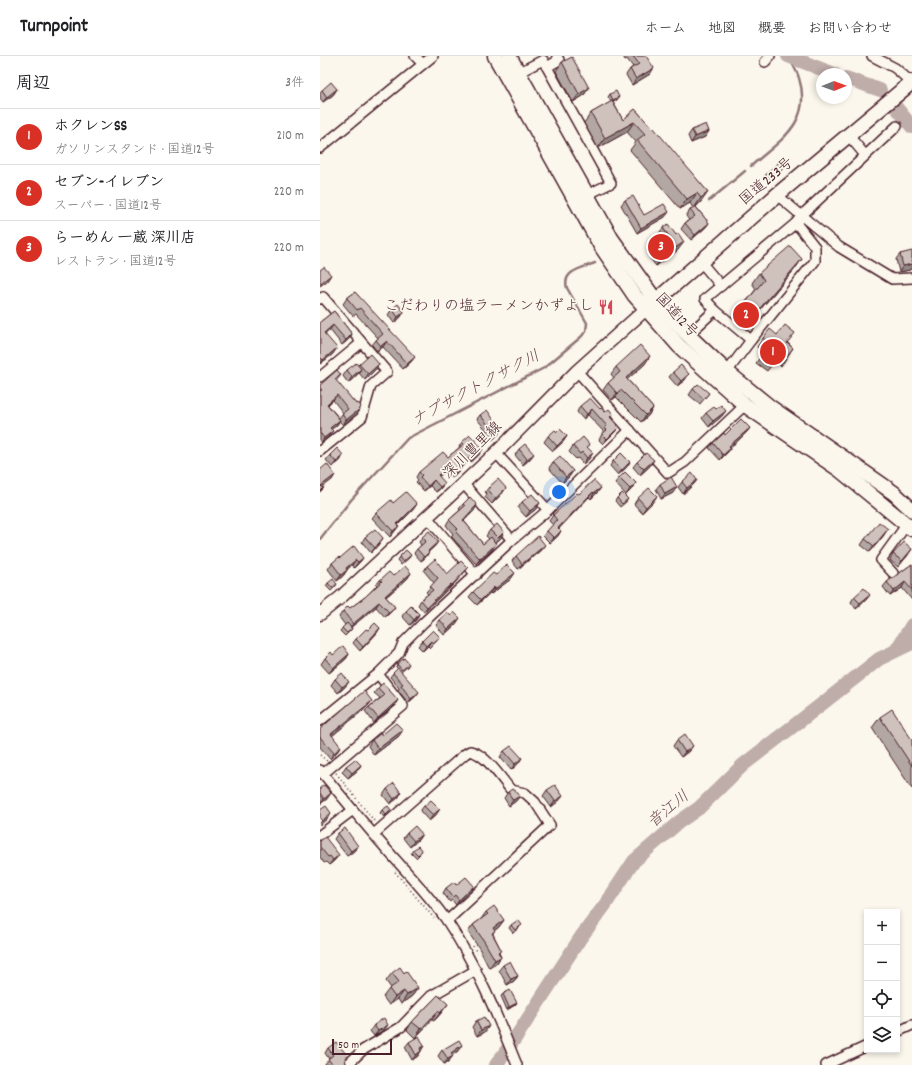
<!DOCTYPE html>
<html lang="ja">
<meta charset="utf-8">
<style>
body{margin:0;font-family:Dekko,"Klee One",sans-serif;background:#f6f6f6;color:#202124}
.controls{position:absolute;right:12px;bottom:12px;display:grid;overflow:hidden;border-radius:0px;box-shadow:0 2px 6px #0003}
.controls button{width:36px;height:36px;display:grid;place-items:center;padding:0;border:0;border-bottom:1px solid #e0e0e0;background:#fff;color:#202124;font:20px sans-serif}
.compass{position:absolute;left:496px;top:12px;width:36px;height:36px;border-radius:50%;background:#fff;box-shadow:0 2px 6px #0003;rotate:89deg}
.scale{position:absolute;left:12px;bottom:10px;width:60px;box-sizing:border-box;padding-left:4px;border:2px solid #4a1f2b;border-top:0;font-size:11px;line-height:14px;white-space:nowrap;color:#4a1f2b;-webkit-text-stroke:3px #fbf7ec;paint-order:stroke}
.you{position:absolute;left:239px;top:436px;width:14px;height:14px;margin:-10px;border:3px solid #fff;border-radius:50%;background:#1a73e8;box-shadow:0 0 0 6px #1a73e833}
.badge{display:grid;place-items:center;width:26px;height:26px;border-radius:50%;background:#d93025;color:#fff;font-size:13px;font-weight:700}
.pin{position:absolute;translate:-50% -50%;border:2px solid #fff;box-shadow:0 1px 4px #0006}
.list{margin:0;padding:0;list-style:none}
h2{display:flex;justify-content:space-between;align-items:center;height:52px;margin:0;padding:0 16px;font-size:17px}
h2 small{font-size:13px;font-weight:400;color:#757577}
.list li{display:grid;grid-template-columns:26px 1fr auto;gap:12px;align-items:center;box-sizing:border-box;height:56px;padding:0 16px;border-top:1px solid #e0e0e0}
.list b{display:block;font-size:15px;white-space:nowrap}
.list p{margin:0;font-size:13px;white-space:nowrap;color:#757577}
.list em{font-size:13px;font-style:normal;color:#757577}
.icon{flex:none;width:22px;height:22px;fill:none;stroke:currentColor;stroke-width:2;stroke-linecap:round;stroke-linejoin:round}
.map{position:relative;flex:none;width:592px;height:1009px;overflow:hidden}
header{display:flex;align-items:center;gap:24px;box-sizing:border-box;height:56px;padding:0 20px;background:#fff;border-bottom:1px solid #e0e0e0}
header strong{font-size:19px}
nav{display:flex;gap:22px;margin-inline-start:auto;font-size:14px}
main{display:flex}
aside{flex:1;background:#fff}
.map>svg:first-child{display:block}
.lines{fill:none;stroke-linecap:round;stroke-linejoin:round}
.stream{stroke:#907477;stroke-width:2.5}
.river{stroke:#bfadaa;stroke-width:14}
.minor-casing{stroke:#4a1f2b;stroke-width:12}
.major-casing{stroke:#4a1f2b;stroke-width:15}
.highway-casing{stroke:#4a1f2b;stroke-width:17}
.path{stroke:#4a1f2b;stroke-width:1.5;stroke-dasharray:1 3;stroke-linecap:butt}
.minor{stroke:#fbf7ec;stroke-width:9}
.major{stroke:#fbf7ec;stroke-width:12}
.highway{stroke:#fbf7ec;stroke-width:14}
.wall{fill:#b2a7a2;stroke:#4a1f2b;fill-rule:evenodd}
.shaded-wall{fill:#918884;stroke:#4a1f2b}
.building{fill:#cfc2bc;stroke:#4a1f2b}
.labels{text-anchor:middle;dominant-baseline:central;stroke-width:3.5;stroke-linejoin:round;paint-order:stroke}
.street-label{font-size:15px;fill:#4a1f2b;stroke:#fbf7ec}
.poi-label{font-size:15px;fill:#4a1f2b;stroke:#fbf7ec;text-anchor:end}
.water-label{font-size:16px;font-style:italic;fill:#6d4a51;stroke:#fbf7ec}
</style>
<header>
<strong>Turnpoint</strong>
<nav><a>ホーム</a><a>地図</a><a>概要</a><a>お問い合わせ</a></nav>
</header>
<main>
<aside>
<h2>周辺<small>3件</small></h2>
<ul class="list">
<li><span class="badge">1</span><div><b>ホクレンSS</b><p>ガソリンスタンド · 国道12号</p></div><em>210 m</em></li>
<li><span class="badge">2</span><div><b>セブン-イレブン</b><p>スーパー · 国道12号</p></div><em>220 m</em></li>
<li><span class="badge">3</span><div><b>らーめん 一蔵 深川店</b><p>レストラン · 国道12号</p></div><em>220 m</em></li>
</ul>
</aside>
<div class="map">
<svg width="592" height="1009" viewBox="0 0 592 1009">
<rect width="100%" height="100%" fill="#fbf7ec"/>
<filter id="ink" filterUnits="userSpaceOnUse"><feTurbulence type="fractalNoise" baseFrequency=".025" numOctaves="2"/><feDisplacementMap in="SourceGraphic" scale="8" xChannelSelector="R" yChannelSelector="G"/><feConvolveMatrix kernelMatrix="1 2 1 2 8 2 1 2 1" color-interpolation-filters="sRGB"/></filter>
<g filter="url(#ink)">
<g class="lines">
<!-- stream -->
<g class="stream">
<path d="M431 110C459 85 493 67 479 22 477 15 472 7 468 0"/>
<polyline points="389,145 425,115"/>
<path d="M0 483 31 444 88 382 224 312 261 281 266 275 267 267 247 232C242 215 262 212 275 207"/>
</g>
<!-- river -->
<g class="river">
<polyline points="468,0 514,18"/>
<polyline points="526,22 560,34"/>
<polyline points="576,51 592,71"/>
<polyline points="577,593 592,569"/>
<polyline points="176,1009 196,981 261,881 285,849 314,805 359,766 379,752 423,709 498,651 559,603 592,587"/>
</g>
<defs>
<g id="minor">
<polyline points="95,0 103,8"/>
<polyline points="552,0 575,12 591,26"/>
<polyline points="445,6 450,0"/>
<polyline points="227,11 239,4 237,0"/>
<polyline points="198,17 223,4 291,127 267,139"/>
<polyline points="529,80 545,99"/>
<polyline points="0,92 113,0"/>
<polyline points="457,139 519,191 572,223 592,222"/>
<polyline points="380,205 401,230"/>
<polyline points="0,243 3,241 67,316 51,330 42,361 0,395"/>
<polyline points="368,279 395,254"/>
<polyline points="431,284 395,254 385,243 476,167 481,160 577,70"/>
<polyline points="257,315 348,417 365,406 425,349"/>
<polyline points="407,316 431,284 495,205 495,191 476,167"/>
<polyline points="0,321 41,287"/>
<polyline points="176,397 228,454"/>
<polyline points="143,427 192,484"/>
<polyline points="107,461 156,519"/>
<polyline points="573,517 561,504 587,468"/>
<polyline points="0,665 58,618 79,597 83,587 104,566 192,484 228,454 310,374"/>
<path d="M0 714C23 742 45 769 68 795 88 818 110 840 127 865 157 910 177 959 197 1009"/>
<polyline points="3,718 83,650 58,618"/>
<path d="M54 778 145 698 150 695C166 698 181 722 191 734L205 737 215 746 230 769 127 865"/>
<polyline points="0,779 33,754"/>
<polyline points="577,976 592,969"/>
<polyline points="27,1009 43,994 81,971 111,940 156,914"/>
<polyline points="506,1009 547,990"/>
</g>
<polyline id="major" points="0,558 21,541 176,397 257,315 326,253"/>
<g id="highway">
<polyline points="175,0 281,190 315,240 359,290 425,349 520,414 592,473"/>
<polyline points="189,0 291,182 336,245 368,279 407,316 450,351 574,437 592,454"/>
<polyline points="330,250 457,139 592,26"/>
</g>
</defs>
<!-- minor casing -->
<use href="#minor" class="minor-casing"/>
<!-- major casing -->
<use href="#major" class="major-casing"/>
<!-- highway casing -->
<use href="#highway" class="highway-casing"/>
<!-- path -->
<g class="path">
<polyline points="0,699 7,705"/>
<polyline points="16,717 55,766"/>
<polyline points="75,816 114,862"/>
<polyline points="153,890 157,897"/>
</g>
<!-- minor -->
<use href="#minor" class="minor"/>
<!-- major -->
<use href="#major" class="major"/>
<!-- highway -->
<use href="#highway" class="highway"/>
</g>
<!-- wall -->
<g class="wall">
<polygon points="303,0 326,0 330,18 312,29 306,19 310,13 313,11 307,3 305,4"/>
<polygon points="242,6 269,32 263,40 253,46 236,15"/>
<polygon points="17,33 13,39 3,46 0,42 0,36 2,34"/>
<polygon points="290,38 297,44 293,46 303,64 315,53 388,136 381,146 376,151 389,167 385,172 371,184 361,173 365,167 369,164 366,160 370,154 373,152 370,147 360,153 310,94 316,86 307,76 278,92 264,67 271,57 291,46 288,41"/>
<polygon points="372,74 389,75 385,81 371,87 368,80"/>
<polygon points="449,115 460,116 450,126 445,120"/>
<polygon points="305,144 324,159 345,161 317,177 301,149"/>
<polygon points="343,172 358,194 336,210 330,202 336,193 343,189 337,180"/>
<polygon points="592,197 592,211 590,214 579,216 576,203 580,198"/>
<polygon points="475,213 438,256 427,271 415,261 422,251 436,233 432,227 439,217"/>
<polygon points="35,236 91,306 83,313 63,291 57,295 52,289 56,284 58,282 36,258 33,260 23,248 27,242"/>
<polygon points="72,253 84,256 80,262 74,267 68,259"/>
<polygon points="14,255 32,278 29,283 22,289 10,274 5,278 13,298 0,308 0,266"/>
<polygon points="443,282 468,287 473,292 461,310 455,305 447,315 436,307 444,296 437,291"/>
<polygon points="39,308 59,308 56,313 45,324 39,317 37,319 28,327 23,320 27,314 38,309"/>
<polygon points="325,308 307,323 333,352 328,360 321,366 296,341 292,344 283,334 288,327 294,322 291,318 296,311"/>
<polygon points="353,316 365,324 357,330 349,321"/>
<path d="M21 319 16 325 36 348 40 353 37 358 23 369 19 365 17 369 11 373 9 380 1 387 0 386V329ZM13 344 23 357 19 362 8 349Z"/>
<polygon points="373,333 389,337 380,348 369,339"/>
<polygon points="260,350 280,353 285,356 293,358 291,362 295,376 283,388 279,384 282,378 282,377 283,375 268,359 263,363 257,356"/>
<polygon points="386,357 402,360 389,371 382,362"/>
<polygon points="160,359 178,379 172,384 166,376 167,375 157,363"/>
<polygon points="430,372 426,377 410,392 411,392 407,397 400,404 389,392 393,387 405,379"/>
<polygon points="237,376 247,380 243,386 233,395 224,386 228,380"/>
<polygon points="142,386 159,399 151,406 150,404 141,411 138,417 132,422 126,415 119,420 121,432 116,436 110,430 104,435 96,426 98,424 96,421 99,416 128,401 139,392 139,391"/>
<polygon points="253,390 268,392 269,403 263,408 258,402 256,403 249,396"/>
<polygon points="199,393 210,403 203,409 195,399"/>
<polygon points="10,399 23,399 20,405 12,411 6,404"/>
<polygon points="293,405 306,412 298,419 290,410"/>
<polygon points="233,406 253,415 249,421 242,427 229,412"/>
<polygon points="317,406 330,410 320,419 313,411"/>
<polygon points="299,422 316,427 312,433 306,439 295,427"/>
<polygon points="274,424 277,437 271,443 269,441 239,472 238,480 230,487 223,480 227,475 233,469 229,465 233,459 259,438"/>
<polygon points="377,424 373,429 363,438 358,431 362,426"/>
<polygon points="340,428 353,437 341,443 336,433"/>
<polygon points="169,431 182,438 172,448 165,441 167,438 165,436"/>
<polygon points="297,442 308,443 306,446 300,451 295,445"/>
<polygon points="318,442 333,446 322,457 314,448"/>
<polygon points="202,446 216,453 206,461 198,452"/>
<polygon points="73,447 93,454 78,469 75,475 70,481 52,462 56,457"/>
<polygon points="143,448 154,455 144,465 163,488 169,483 166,480 170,474 181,482 175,487 172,494 156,508 131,480 133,478 126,469 129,464 140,454 139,453"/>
<polygon points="564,479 550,496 541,489 545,483"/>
<polygon points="45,481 59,488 51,497 42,486"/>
<polygon points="102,481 115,490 108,496 106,501 101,505 94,497 97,493 101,489 99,486"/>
<polygon points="221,494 198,513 192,505 196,500"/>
<polygon points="573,498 588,499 578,511 570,504"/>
<polygon points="91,499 89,502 81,509 77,504 79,501"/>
<polygon points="20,502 43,502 39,507 34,512 32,509 27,514 23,520 17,525 8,513 12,507"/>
<polygon points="592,508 592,544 582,532 570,540 563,531 567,526"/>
<polygon points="107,510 127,518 144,517 128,534 127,534 104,556 98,549 101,544 108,538 106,536 114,527 104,515"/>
<polygon points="91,517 87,523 66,541 75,551 71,556 65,561 56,551 31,571 32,573 25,580 20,575 25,569 19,561 23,555 30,552 45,541 57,529 56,529 60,524 73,520"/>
<polygon points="176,519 191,523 171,538 170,537 157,549 149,541 153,536"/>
<polygon points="8,527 17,528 15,531 11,535 6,530"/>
<polygon points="534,541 546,544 536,553 531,546"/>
<polygon points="86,555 99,558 96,564 90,569 82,560"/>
<polygon points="120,564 136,568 124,579 116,569"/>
<polygon points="48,574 57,577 40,595 33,587 36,583"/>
<polygon points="113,574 116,586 110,592 108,590 103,595 98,590 102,585"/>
<polygon points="29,598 26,603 9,617 1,608 5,602 13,599"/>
<polygon points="77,608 89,608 87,611 81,616 96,640 88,647 78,634 79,632 70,621 73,617 78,613 76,611"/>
<polygon points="15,623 25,631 18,637 11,629"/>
<polygon points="58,632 75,649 54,667 45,655 49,651 60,642 54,637"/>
<polygon points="48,650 12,680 17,696 10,703 0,691 0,673"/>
<polygon points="560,661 592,684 592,733 552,672"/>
<polygon points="79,680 54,699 48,690 52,684"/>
<polygon points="357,684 369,695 361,701 353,690"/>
<polygon points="184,695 198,708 191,714 180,701"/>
<polygon points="41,709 37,715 28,722 22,716 26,710"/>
<polygon points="0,732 7,743 0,748"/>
<polygon points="67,733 81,737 78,742 70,748 63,739"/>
<polygon points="227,734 239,745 231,751 223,740"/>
<polygon points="188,736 196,745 189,750 184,742"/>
<polygon points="104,750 116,759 109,765 100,755"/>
<polygon points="62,754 71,754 64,761 60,757"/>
<polygon points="18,777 38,790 34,795 27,800 14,783"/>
<polygon points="87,777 102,778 98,784 90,791 83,782"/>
<polygon points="0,785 15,804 9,809 6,806 4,807 0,801"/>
<polygon points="93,794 100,798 96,802 91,797"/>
<polygon points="136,829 154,830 151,835 136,849 132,844 130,846 123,837 126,832"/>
<polygon points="166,856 184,864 178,872 174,874 173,878 181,894 179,897 181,901 176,908 169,912 159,892 148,876 153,869 161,863"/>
<polygon points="191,869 200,871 193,877 189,872"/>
<polygon points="183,909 198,920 194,925 187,929 179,914"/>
<polygon points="72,917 84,917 98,932 92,940 81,948 78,943 69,949 63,941 69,933 71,932 66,925"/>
<polygon points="183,938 195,949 187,954 181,940"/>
<polygon points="118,939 122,956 114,965 112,964 95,982 87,974 92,966"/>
<polygon points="156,965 165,976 157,980 152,971"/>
<polygon points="54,969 64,974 54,980 50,975"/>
<polygon points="89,986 101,995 98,1000 92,1004 85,991"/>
<polygon points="8,992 25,1002 26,1008 29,1009 5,1009 5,1008 9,1003 5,997"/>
<polygon points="122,994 138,995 132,999 129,1005 124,1008 118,1000"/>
</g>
<!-- shaded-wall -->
<g class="shaded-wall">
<polygon points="334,12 330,18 312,29 316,23"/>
<polygon points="269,32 263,40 253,46 259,38"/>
<polygon points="17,33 13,39 3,46 7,41"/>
<polygon points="299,41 297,44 291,47 293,44"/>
<polygon points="314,66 307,76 278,92 285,82"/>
<polygon points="389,75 385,81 371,87 375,81"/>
<polygon points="464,111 460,116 450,126 454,120"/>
<polygon points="388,136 381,146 374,152 381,142"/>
<polygon points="377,137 370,147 360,153 367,143"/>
<polygon points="349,156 345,161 317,177 321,172"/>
<polygon points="389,167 385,172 371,184 375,179"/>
<polygon points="364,186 358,194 336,210 342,201"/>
<polygon points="482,203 475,213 438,256 427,271 445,246"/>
<polygon points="592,208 592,211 590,214 579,216 583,210"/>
<polygon points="11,219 7,225 0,230 0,229 1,227"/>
<polygon points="84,256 80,262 74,267 78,261"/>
<polygon points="13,269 10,274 0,282 4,277"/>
<polygon points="32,278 29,283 22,289 26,284"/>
<polygon points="67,285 63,291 57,295 61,290"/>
<polygon points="17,292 13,298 0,308 3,304"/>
<polygon points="330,300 325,308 301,329 306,322"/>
<polygon points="95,301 91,306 83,313 87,308"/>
<polygon points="59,308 56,313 45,324 48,318"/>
<polygon points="41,313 37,319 28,327 32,321"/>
<polygon points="369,318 365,324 357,330 361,325"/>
<polygon points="301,334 296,341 292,344 297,337"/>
<polygon points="17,339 13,344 3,352 7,348"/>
<polygon points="333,352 328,360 321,366 326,359"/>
<polygon points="40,353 37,358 23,369 26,364"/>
<polygon points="272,353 268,359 263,363 267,358"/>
<polygon points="406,355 402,360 389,371 393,365"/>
<polygon points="20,364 17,369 7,377 10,372"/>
<polygon points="299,371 295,376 283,388 287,383"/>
<polygon points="430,372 426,377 406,396 409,390"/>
<polygon points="181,374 178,379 172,384 175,379"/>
<polygon points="13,375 9,380 1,387 4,382"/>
<polygon points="247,380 243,386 233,395 237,390"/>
<polygon points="411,392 407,397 400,404 403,399"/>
<polygon points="163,393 159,399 151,406 155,400"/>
<polygon points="273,397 269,403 263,408 267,402"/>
<polygon points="214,398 210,403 203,409 207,403"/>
<polygon points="23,399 20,405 12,411 16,406"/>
<polygon points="153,399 150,404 136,415 140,410"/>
<polygon points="334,404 330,410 320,419 324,413"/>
<polygon points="310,406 306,412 298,419 302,414"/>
<polygon points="130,410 126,415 114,424 118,419"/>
<polygon points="141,412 138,417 132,422 136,417"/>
<polygon points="253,415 249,421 242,427 246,421"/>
<polygon points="15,419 12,424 0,433 1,430"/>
<polygon points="114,424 110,430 104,435 108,430"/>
<polygon points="377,424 373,429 363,438 367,432"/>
<polygon points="125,427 121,432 116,436 120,431"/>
<polygon points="316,427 312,433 306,439 310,433"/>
<polygon points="357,431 353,437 341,443 345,438"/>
<polygon points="186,432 182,438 172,448 176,442"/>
<polygon points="281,432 277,437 271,443 274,437"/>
<polygon points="273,436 269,441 235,477 238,472"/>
<polygon points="337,440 333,446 322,457 326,451"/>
<polygon points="220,447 216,453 206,461 210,455"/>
<polygon points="97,448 93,454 73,473 77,468"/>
<polygon points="157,449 154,455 139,469 143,464"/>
<polygon points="79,470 75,475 70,481 73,475"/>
<polygon points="568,473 564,479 550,496 554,490"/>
<polygon points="241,475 238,480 230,487 234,482"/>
<polygon points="184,476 181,482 174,488 178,482"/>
<polygon points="63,482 59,488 51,497"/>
<polygon points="118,486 115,490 104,500 108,495"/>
<polygon points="176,488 172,494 156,508 160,503"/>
<polygon points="225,489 221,494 198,513 202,508"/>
<polygon points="592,493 588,499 578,511 582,505"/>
<polygon points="109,496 106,501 101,505 104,501"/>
<polygon points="43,502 39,507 34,512 38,506"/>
<polygon points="36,504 32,509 22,518 26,512"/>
<polygon points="148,512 144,517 128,534 132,529"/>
<polygon points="27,514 23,520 17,525 21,519"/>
<polygon points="91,517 87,523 61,545 65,540"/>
<polygon points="195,517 191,523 171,538 175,533"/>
<polygon points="585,526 582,532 570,540 574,535"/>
<polygon points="131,528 127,534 104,556 107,551"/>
<polygon points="174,531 170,537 157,549 161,544"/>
<polygon points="550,539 546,544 536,553 540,547"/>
<polygon points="59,546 56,551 29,573 33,568"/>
<polygon points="75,551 71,556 65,561 69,556"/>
<polygon points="99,558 96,564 90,569 94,564"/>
<polygon points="140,562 136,568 124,579 128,573"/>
<polygon points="60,572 57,577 40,595 43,591"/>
<polygon points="120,581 116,586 110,592 113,587"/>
<polygon points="111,585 108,590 103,595 106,590"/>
<polygon points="29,598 26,603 9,617 13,612"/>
<polygon points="29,626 25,631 18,637 22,631"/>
<polygon points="99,636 96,640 88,647 91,643"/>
<polygon points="78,644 75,649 54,667 58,662"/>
<polygon points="52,645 48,650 7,684 11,678"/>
<polygon points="83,674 79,680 54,699 58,693"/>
<polygon points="373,690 369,695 361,701 365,696"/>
<polygon points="21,691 17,696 10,703 14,697"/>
<polygon points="202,702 198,708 191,714 195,708"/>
<polygon points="41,709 37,715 28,722 32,717"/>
<polygon points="11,737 7,743 0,748 4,743"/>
<polygon points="81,737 78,742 70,748 74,743"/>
<polygon points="200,740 196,745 189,750 193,744"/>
<polygon points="243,740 239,745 231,751 235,745"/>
<polygon points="120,753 116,759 109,765 113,759"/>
<polygon points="11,757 7,763 0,769 0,767 2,765"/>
<polygon points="102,778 98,784 90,791 94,785"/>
<polygon points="38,790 34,795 27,800 31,795"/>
<polygon points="19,799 15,804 9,809 13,804"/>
<polygon points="154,830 151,835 136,849 139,844"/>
<polygon points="184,864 178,872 167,879 173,872"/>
<polygon points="181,901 176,908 169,912 175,904"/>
<polygon points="198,920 194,925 187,929 191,923"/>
<polygon points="98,932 92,940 81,948 87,939"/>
<polygon points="84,935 78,943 69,949 75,941"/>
<polygon points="197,947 195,949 187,954 189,951"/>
<polygon points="128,948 122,956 114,965 120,957"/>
<polygon points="118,955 112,964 95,982 101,973"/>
<polygon points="68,969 64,974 54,980 58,975"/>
<polygon points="169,970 165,976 157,980 161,974"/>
<polygon points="142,989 138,995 127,1002 131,997"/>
<polygon points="104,990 101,995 100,992"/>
<polygon points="101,995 98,1000 92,1004 96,999"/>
<polygon points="133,1000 129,1005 124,1008 128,1003"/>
</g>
<!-- building -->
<g class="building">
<polygon points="313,0 326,0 334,12 316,23 310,13 319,8"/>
<polygon points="252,1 269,32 259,38 242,6"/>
<polygon points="11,26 17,33 7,41 2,34"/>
<polygon points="296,35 299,41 293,44 290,38"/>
<polygon points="292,45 303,64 315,53 332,72 333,71 388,136 381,142 377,137 367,143 317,84 325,78 314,66 285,82 271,57"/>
<polygon points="386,68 389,75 375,81 372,74"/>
<polygon points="459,106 464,111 454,120 449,115"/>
<polygon points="313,140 324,159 344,148 349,156 321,172 305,144"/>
<polygon points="375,150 389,167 375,179 365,167 375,160 370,154"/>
<polygon points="348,168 356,179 358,177 364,186 342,201 336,193 351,183 343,172"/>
<polygon points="470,190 482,203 445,246 434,261 422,251 444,224 439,217"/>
<polygon points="592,195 592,208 583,210 580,198"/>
<polygon points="4,211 11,219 1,227 0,225 0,214"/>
<polygon points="35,236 95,301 87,308 67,285 61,290 56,284 63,278 40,252 37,254 27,242"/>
<polygon points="78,248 84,256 78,261 72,253"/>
<polygon points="14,255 32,278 26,284 13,269 4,277 17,292 3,304 1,302 0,303 0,266"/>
<polygon points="465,269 475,277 467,287 473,292 466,301 461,297 453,307 442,299 450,288 443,282 450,273 457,279"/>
<polygon points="320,289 330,300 306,322 333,352 326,359 301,334 297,337 288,327 300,316 296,311"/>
<polygon points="50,298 59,308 48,318 39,308"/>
<polygon points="36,307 41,313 32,321 27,314"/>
<polygon points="361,309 369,318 361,325 353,316"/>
<polygon points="17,314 21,319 15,323 36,348 38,347 41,350 40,353 26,364 22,358 28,353 17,339 7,348 20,364 10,372 13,375 4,382 1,378 0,378 0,335 2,334 0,332 0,329"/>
<polygon points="378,328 389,337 384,343 373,333"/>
<polygon points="270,342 280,353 281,352 285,356 289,353 293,358 290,361 299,371 287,383 282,378 287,374 285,372 287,370 272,353 267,358 260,350"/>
<polygon points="401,349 406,355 393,365 386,357 394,351 396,353"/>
<polygon points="167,354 181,374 175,379 169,372 170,371 160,359"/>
<polygon points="421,363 430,372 409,390 411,392 403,399 393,387 404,377 405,379"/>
<polygon points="240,373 247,380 237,390 228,380 235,374 237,376"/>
<polygon points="150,379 163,393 155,400 153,399 140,410 141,412 136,417 130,410 118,419 125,427 120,431 114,424 108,430 100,421 102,419 99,416 123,396 128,401 144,388 142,386"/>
<polygon points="263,381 270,389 267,391 273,397 267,402 262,396 260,398 253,390"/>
<polygon points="205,388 214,398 207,403 199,393"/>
<polygon points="17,392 23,399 16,406 10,399"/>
<polygon points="301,397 310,406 302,414 293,405"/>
<polygon points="326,397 334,404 324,413 317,406"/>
<polygon points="240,400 253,415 246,421 233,406"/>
<polygon points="7,408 15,419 1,430 4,432 0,436 0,414"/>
<polygon points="305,416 316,427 310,433 299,422"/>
<polygon points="372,417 377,424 367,432 362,426"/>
<polygon points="351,421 357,431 345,438 340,428"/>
<polygon points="178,423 186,432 176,442 169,435 171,433 169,431"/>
<polygon points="274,424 281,432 274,437 273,436 238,472 241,475 234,482 227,475 237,464 233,459 257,437 259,438"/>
<polygon points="329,432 337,440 326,451 318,442"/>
<polygon points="86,436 97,448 77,468 79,470 73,475 56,457 71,444 73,447"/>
<polygon points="302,437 308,443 302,448 297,442"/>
<polygon points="212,438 220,447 210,455 202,446"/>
<polygon points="150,441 157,449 143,464 163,488 171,481 176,488 160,503 135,475 138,473 129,464 145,450 143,448"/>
<polygon points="559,466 568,473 554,490 545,483"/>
<polygon points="177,468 184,476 178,482 170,474"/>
<polygon points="55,473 63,482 55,492 45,481"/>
<polygon points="109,475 118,486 108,495 109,496 104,501 97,493 106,485 102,481"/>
<polygon points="218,480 225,489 202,508 196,500"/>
<polygon points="584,486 592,493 582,505 573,498"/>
<polygon points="34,490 43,502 38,506 36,504 26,512 27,514 21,519 12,507 19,501 20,502"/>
<polygon points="86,494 91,499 83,506 79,501"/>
<polygon points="115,503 127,518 141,505 148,512 132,529 131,528 107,551 101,544 113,534 110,531 118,522 107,510"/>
<polygon points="592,508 592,534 585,526 574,535 567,526"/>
<polygon points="187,509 195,517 175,533 174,531 161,544 153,536 173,517 176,519"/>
<polygon points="85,510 91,517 65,540 75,551 69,556 59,546 33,568 23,555 28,550 30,552 45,541 62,525 60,524 69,516 73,520"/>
<polygon points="13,523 17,528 12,532 8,527"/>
<polygon points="544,532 550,539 540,547 534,541"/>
<polygon points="91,550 99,558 94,564 86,555"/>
<polygon points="127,556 131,560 134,556 140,562 128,573 120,564"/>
<polygon points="27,567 32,573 27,577 22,572"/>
<polygon points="55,567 60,572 43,591 36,583 46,573 48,574"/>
<polygon points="113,574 120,581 113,587 111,585 106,590 102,585"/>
<polygon points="23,590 29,598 13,612 5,602 11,596 13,599"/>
<polygon points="84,602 89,608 82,614 77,608"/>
<polygon points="78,612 99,636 91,643 81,629 83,628 73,617"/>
<polygon points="22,617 29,626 22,631 15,623"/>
<polygon points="63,627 78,644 58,662 49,651 65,639 58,632"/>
<polygon points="44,635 52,645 11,678 21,691 14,697 0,681 0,673"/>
<polygon points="572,653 592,684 592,710 560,661"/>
<polygon points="76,667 83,674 58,693 52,684 61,677 62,679"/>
<polygon points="365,678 373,690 365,696 357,684"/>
<polygon points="191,690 202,702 195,708 184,695"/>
<polygon points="35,703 41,709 32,717 26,710"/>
<polygon points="74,727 81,737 74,743 67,733"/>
<polygon points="4,729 11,737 4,743 0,737 0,732"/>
<polygon points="235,729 243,740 235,745 227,734"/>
<polygon points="192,733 196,735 200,740 193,744 188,736"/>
<polygon points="111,744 120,753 113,759 104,750"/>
<polygon points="6,750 11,757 2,765 0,762 0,754"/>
<polygon points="68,750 71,754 66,759 62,754"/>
<polygon points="95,770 102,778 94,785 87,777"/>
<polygon points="25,772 38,790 31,795 18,777"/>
<polygon points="5,781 19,799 13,804 10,800 8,801 0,791 0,785"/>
<polygon points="98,790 102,795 98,799 93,794"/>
<polygon points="146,821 154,830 139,844 135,839 133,841 126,832 134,826 136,829"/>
<polygon points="174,850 184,864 173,872 175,875 172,877 181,894 178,896 181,901 175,904 164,885 153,869 168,858 166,856"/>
<polygon points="198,864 202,869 195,874 191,869"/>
<polygon points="190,905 198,920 191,923 183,909"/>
<polygon points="80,911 84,917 86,915 98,932 87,939 84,935 75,941 69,933 79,926 72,917"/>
<polygon points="190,934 197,947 189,951 183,938"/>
<polygon points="118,939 128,948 120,957 118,955 101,973 92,966"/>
<polygon points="164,961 169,970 161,974 156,965"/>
<polygon points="64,962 68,969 58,975 54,969"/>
<polygon points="99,980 104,990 100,992 101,995 96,999 89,986"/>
<polygon points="139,984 142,989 131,997 133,1000 128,1003 122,994"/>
<polygon points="16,986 27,999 25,1002 26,1008 29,1009 13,1009 8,1003 13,999 8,992"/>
</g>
</g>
<!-- icons -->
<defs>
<symbol id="restaurant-bare" viewBox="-9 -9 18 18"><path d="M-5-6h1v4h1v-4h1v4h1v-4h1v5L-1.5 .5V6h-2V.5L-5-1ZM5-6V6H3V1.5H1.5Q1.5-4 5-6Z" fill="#d1495b" stroke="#fbf7ec" stroke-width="2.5" paint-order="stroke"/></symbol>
</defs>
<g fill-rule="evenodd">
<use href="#restaurant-bare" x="275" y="240" width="22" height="22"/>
</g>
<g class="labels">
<!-- street labels -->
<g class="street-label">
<text transform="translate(447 126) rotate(-40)">国道233号</text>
<text transform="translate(356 260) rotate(47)">国道12号</text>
<text transform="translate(153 395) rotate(-44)">深川豊里線</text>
</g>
<!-- poi labels -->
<g class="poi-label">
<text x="274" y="251">こだわりの塩ラーメンかずよし</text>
</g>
<!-- water labels -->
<g class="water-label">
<text transform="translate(156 333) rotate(-28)">ナプサクトクサク川</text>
<text transform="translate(349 754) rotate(-40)">音江川</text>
</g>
</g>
</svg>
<div class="controls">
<button>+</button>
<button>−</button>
<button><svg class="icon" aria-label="locate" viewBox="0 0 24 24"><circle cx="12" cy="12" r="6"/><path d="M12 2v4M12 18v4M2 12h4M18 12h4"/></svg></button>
<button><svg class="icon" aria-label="layers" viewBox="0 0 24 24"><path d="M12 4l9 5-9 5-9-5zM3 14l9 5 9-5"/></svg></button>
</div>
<svg class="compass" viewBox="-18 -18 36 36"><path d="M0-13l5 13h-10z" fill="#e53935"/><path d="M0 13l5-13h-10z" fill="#757577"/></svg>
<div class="scale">50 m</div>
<div class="you"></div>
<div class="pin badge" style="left:453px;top:296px">1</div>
<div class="pin badge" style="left:426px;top:259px">2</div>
<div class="pin badge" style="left:341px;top:191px">3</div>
</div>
</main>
